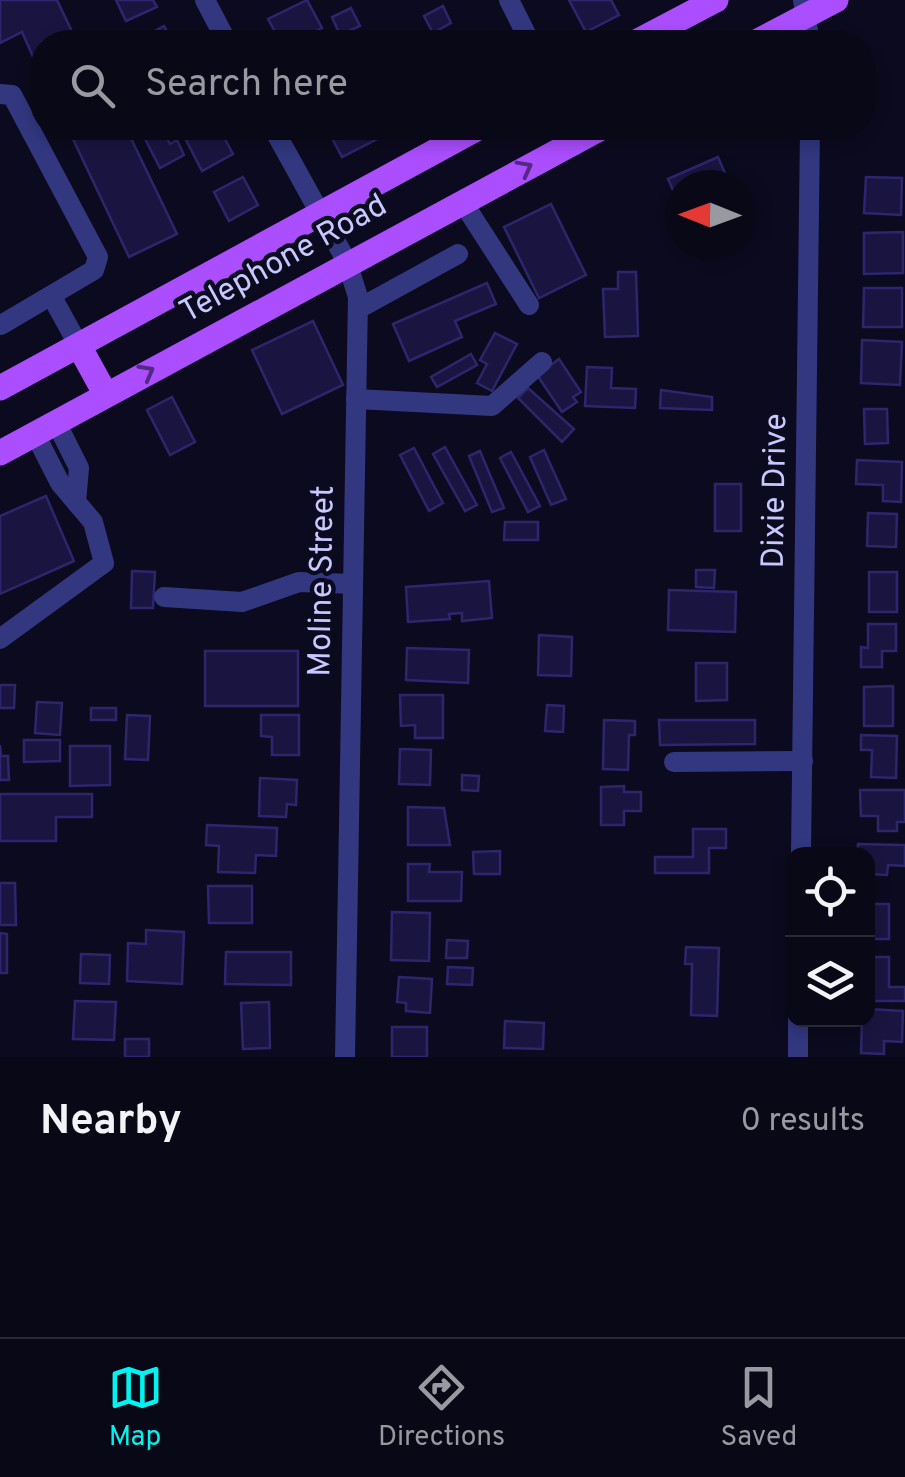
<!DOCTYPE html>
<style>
body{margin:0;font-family:Overpass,sans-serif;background:#12111f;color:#f1f3f6}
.controls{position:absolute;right:30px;bottom:30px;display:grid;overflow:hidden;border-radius:20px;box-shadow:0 5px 15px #0003}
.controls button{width:90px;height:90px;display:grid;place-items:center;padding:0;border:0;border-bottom:2px solid #292935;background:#090816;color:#f1f3f6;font:50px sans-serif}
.compass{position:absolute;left:665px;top:170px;width:90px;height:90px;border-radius:50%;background:#090816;box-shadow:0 5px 15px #0003;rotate:271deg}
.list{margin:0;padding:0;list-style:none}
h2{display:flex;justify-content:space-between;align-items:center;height:130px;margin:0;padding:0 40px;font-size:42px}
h2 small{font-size:32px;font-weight:400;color:#999aa1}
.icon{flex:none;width:55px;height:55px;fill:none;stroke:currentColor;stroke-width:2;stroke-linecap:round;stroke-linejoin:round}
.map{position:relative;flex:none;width:905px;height:1057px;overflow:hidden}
.search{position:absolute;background:#090816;box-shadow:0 5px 15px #0003;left:30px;right:30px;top:30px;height:110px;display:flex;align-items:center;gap:25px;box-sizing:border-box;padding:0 35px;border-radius:40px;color:#999aa1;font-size:38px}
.sheet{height:280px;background:#090816}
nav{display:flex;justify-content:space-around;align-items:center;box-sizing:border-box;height:140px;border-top:2px solid #292935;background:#090816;font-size:28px;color:#999aa1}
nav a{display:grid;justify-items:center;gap:5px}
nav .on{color:#00f2f2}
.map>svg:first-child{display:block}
.building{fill:#1a1540;stroke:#2d266d;stroke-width:2.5}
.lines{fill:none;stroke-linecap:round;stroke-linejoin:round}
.minor{stroke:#323780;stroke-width:20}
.major{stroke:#ab4eff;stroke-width:25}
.oneway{stroke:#542983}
.labels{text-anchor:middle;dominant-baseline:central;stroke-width:9;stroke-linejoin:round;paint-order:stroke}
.street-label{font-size:32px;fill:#c8c7ff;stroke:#0c0a1e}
</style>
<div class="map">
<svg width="905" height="1057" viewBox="0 0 905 1057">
<rect width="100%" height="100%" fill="#0c0a1e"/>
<!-- building -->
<g class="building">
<polygon points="0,0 57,0 77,42 42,42 42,77 22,32 0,43"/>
<polygon points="116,0 153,0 157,7 126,21"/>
<polygon points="307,0 322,28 295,42 281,42 268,19"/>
<polygon points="569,0 611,0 619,15 586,32"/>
<polygon points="443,6 451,23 433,33 424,16"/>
<polygon points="351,8 360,26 340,35 332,17"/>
<polygon points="164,26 173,42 135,42"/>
<polygon points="90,128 126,128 177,234 129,257 72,137"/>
<polygon points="162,128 170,144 177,140 184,155 160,168 143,135"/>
<polygon points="209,128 219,128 233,154 202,171 186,140"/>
<polygon points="347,128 386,128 389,133 342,157 332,138"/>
<polygon points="718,157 730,185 680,185 680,206 668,179"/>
<polygon points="243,177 258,205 229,221 214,192"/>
<polygon points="866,177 902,178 901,215 864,213"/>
<polygon points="551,204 586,275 539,298 504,227"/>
<polygon points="903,232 903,273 864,274 864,233"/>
<polygon points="618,272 636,272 638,336 605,337 603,289 618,289"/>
<polygon points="487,283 496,304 455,321 462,337 409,361 393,324"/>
<polygon points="864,288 902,288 902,327 863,327"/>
<polygon points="313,321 343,385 282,414 252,350"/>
<polygon points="495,333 517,344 492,391 477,383 487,364 480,360"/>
<polygon points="862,340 902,342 900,385 861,383"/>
<polygon points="471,354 477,365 437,387 431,377"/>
<polygon points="559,359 581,392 573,397 577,402 562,412 537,375"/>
<polygon points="587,367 612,368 611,388 636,389 635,408 585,406"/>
<polygon points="528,388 574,429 562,442 518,398"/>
<polygon points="661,390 712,397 712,410 660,408"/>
<polygon points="172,397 195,442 170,455 147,410"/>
<polygon points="864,409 887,409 888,443 865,444"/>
<polygon points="445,447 477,505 465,511 433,454"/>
<polygon points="414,448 443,503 429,511 400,455"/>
<polygon points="544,450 566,499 551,505 530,457"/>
<polygon points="480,451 504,508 492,512 469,456"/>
<polygon points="511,452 540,506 528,512 500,458"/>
<polygon points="857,460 902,462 901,502 883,501 883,485 856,484"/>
<rect x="715" y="484" width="26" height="47"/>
<polygon points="46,496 74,561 0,594 0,516"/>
<polygon points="868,513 897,514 896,547 867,546"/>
<polygon points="505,522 538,522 538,540 504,540"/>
<polygon points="696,570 715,570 714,588 696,587"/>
<polygon points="132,571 155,572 153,608 131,608"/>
<rect x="869" y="572" width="28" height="40"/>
<polygon points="489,581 492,618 462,621 462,613 449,614 450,619 408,622 406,587"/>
<polygon points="669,590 736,592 735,632 668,630"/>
<polygon points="868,624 896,624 896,651 882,651 882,667 861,667 861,647 868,648"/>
<polygon points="539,635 572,637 571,676 538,675"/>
<polygon points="407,648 469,650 468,683 406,680"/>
<rect x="205" y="651" width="93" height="55"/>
<polygon points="696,663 727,663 727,700 696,701"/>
<polygon points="0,685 15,685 14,708 0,708"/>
<polygon points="893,686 893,726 864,726 864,687"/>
<polygon points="400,695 443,695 443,738 415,738 415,725 401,726"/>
<polygon points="37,702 62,703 60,735 35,733"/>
<polygon points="547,705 564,706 563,732 545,731"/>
<rect x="91" y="708" width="25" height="12"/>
<polygon points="127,715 150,716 148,760 125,759"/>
<polygon points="261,715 299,715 299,755 272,755 272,737 261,736"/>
<polygon points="604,720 635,721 635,735 629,735 628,770 603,769"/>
<polygon points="659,720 755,720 755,744 660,745"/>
<polygon points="861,735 897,736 896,778 871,777 872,750 861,750"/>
<polygon points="24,740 60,740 60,761 24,762"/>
<polygon points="0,745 1,756 8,756 9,780 0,780"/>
<polygon points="70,746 110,746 110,785 70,786"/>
<polygon points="400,749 431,750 430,785 399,784"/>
<polygon points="462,775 479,776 478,791 462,790"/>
<polygon points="260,778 297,780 296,805 287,804 286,817 259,816"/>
<polygon points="624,786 624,792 641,792 641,811 624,811 624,825 601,825 601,787"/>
<polygon points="860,790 905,790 905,822 897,822 897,831 878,831 878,816 861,816"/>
<polygon points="0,794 92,794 92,817 56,817 56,841 0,841"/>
<polygon points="408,807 444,808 450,845 408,845"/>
<polygon points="207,825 277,828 276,856 256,855 255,873 218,872 219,846 206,845"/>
<polygon points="693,829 726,829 726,848 709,848 709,873 655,873 655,857 693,857"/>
<polygon points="858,844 905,845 905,866 888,865 887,875 868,874 868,854 857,854"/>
<polygon points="500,851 500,874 474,874 473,852"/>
<polygon points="408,864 430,864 429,872 462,872 461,901 408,901"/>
<polygon points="0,883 15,883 16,925 0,925"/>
<polygon points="208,886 252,886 252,923 209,923"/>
<rect x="868" y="904" width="21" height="35"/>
<polygon points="392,912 430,913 429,961 391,960"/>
<polygon points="146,930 184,932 182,984 127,981 128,943 146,944"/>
<polygon points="0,933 7,934 7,973 0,973"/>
<polygon points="447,940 468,941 467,958 446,958"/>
<polygon points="686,947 719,948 717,1016 691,1015 692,964 685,964"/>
<polygon points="226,952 291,952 291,985 225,984"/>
<polygon points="81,954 110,955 109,984 80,983"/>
<polygon points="868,957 889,957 889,987 905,987 905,1001 868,1001"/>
<polygon points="448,967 473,968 472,985 447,984"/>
<polygon points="399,977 432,979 430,1013 406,1011 406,1003 397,1002"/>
<polygon points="75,1001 116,1002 114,1040 73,1039"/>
<polygon points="269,1002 270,1048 243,1049 241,1003"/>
<polygon points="868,1009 903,1011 902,1042 884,1041 884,1054 861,1053 862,1019 868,1019"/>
<polygon points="505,1021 544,1023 543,1049 504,1048"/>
<rect x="392" y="1027" width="35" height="30"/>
<rect x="125" y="1039" width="24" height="18"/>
</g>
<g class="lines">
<!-- minor -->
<g class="minor">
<polyline points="205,0 227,42"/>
<polyline points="509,0 530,42"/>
<polyline points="803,0 810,42"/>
<polyline points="0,94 12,95 98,257 94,270 1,325"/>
<polyline points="273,128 347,262 358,297 345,1057"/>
<polyline points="462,201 529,305"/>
<polyline points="52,297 79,346"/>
<polyline points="358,309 458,254"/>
<polyline points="356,399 492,406 542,362"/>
<polyline points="56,422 79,468 76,502"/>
<polyline points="164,597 242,602 299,582 353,584"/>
<polyline points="0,639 104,563 93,522 60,483 35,434"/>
<polyline points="674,762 803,761"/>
<polyline points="801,854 810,128"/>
<polyline points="798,1057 798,1019"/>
</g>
<!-- major -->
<g class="major">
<polyline points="636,42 716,0"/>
<polyline points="756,42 836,0"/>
<polyline points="79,346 106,395"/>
<polyline points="0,388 478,128"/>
<polyline points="0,453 601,128"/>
</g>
</g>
<!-- one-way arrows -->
<defs><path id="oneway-chevron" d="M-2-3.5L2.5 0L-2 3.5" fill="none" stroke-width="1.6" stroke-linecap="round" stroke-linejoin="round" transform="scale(2.5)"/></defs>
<g class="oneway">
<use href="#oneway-chevron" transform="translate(525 168) rotate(-28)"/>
<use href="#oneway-chevron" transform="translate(147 372) rotate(-29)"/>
</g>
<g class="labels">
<!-- street labels -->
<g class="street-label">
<text transform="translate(284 260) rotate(-29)">Telephone Road</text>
<text transform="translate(776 491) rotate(-89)">Dixie Drive</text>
<text transform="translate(323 581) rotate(-89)">Moline Street</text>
</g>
</g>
</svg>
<div class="controls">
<button><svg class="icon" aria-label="locate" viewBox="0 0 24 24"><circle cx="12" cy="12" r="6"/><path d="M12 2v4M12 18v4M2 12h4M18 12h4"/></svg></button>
<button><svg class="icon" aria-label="layers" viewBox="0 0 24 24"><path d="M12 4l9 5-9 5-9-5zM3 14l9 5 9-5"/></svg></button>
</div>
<svg class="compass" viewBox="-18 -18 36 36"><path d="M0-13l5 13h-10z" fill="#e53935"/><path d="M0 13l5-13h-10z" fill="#999aa1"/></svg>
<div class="search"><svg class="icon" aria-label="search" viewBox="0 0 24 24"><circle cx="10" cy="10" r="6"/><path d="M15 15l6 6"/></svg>Search here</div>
</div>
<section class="sheet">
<h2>Nearby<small>0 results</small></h2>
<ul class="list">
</ul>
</section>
<nav>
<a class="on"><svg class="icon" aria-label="map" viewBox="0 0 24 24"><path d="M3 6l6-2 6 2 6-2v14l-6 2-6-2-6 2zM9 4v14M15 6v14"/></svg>Map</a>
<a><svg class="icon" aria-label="directions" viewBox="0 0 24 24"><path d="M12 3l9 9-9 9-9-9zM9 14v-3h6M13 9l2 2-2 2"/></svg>Directions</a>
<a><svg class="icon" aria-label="saved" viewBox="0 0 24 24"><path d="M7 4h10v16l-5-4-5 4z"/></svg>Saved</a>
</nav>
